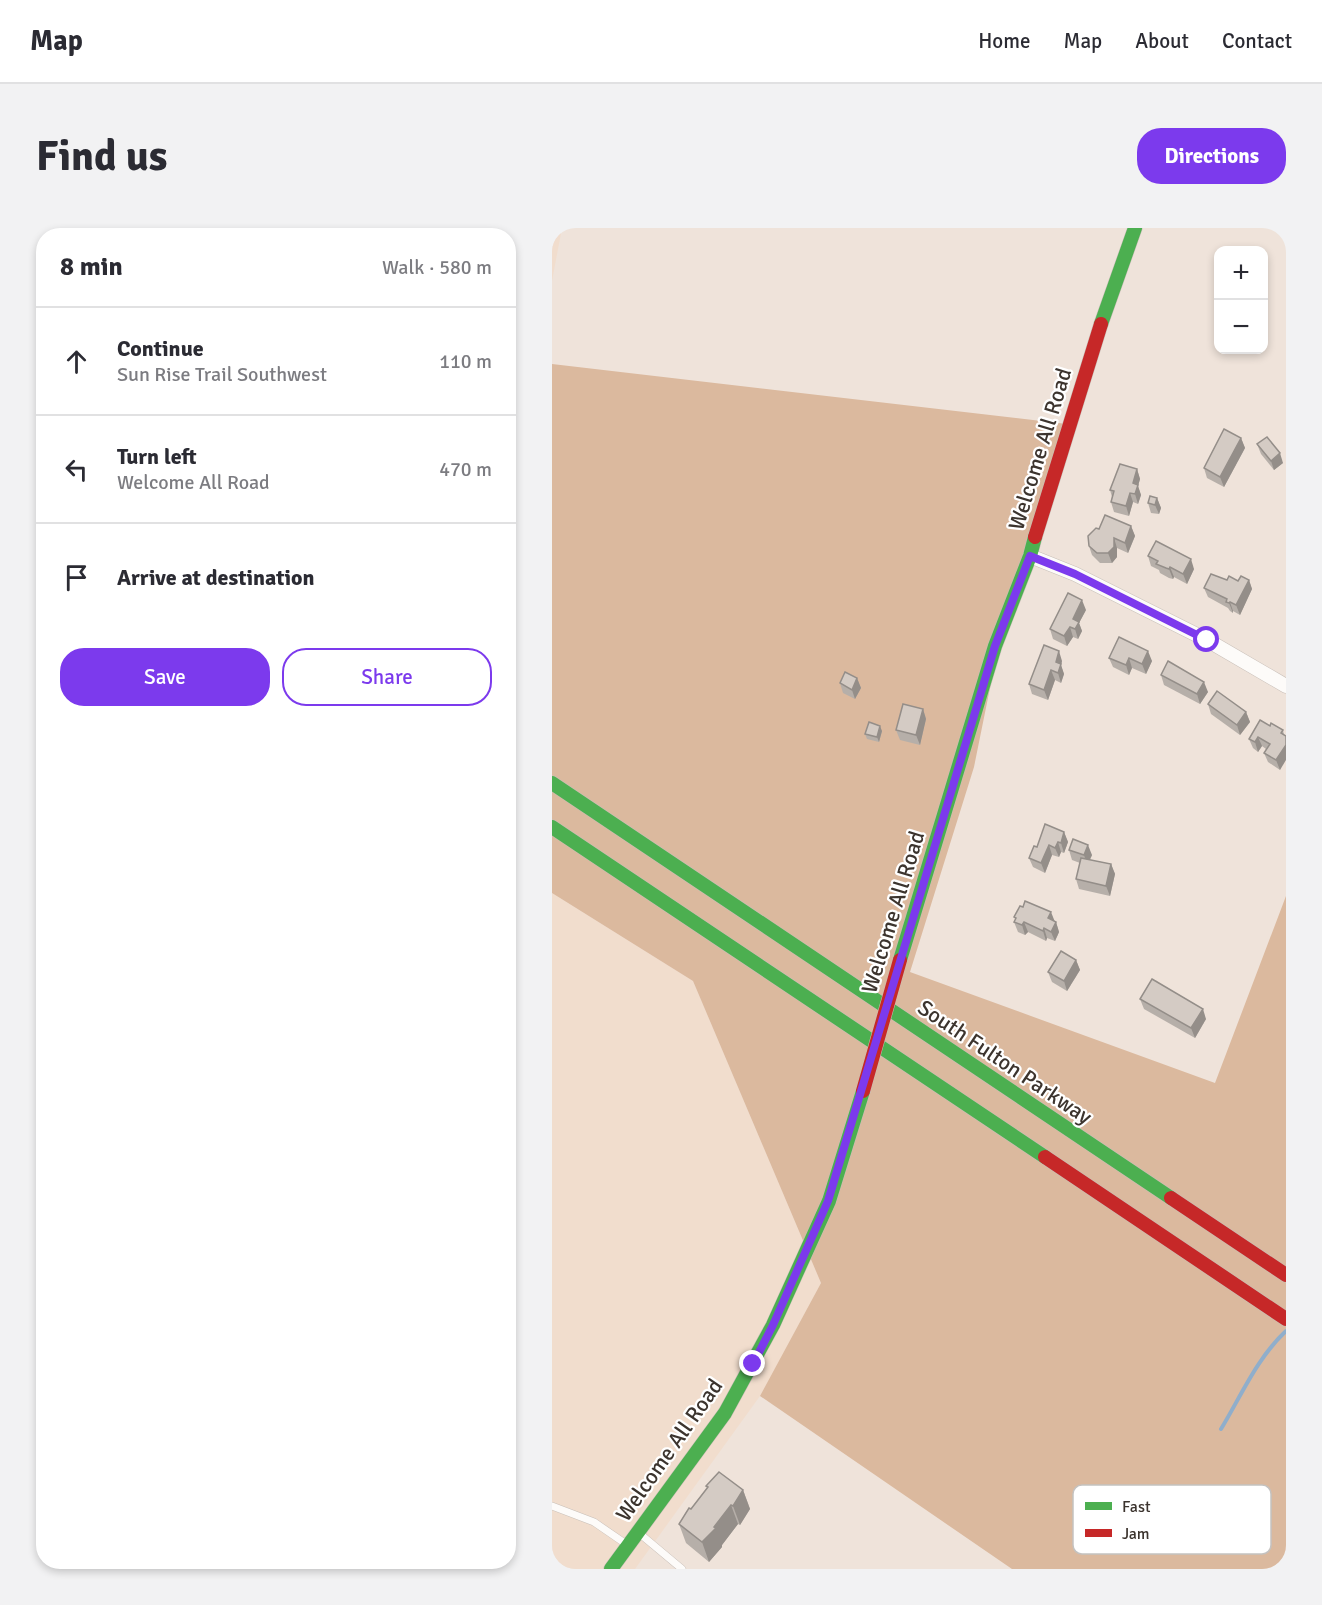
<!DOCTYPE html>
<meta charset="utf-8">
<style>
body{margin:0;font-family:Signika,sans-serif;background:#f2f2f3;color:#2b2b33}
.controls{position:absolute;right:18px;top:18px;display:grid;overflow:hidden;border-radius:12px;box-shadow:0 3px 9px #0003}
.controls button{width:54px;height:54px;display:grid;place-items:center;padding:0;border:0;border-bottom:2px solid #e1e1e2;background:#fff;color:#2b2b33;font:30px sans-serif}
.stop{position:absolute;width:18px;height:18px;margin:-14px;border:4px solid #7c3aed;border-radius:50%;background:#fff}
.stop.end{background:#7c3aed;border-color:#fff;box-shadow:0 2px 6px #0008}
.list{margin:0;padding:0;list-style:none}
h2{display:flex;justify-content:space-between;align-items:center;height:78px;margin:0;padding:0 24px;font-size:26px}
h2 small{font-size:20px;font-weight:400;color:#7c7c81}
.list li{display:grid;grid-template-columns:39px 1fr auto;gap:18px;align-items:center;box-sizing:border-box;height:108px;padding:0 24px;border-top:2px solid #e1e1e2}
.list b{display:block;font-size:22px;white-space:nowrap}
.list p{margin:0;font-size:20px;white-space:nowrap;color:#7c7c81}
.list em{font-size:20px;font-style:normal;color:#7c7c81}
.actions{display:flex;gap:12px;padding:18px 24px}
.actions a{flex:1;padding:14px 0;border:2px solid #7c3aed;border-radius:24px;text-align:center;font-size:21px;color:#7c3aed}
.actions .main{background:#7c3aed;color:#fff}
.icon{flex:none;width:33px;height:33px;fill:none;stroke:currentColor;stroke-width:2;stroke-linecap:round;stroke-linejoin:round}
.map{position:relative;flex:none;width:734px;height:1341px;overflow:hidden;border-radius:24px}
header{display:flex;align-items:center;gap:36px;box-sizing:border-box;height:84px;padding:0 30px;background:#fff;border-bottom:2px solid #e1e1e2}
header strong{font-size:28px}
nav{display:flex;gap:33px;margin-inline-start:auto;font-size:21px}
.intro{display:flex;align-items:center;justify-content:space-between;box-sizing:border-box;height:144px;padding:0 36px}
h1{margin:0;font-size:42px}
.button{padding:15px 27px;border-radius:24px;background:#7c3aed;color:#fff;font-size:21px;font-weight:700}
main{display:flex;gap:36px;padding:0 36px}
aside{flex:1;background:#fff;border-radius:24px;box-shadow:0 3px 9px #0003}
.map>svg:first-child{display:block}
.built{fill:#f1ddcd}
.forest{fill:#dbb99e}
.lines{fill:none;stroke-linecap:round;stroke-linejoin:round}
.stream{stroke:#90aecb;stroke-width:4}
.lane-casing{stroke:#c8bfb8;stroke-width:8}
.street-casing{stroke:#c8bfb8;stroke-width:15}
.fast-casing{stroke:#c8bfb8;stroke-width:15}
.jam-casing{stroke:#c8bfb8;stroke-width:15}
.lane{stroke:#fdfbf9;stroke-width:7}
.street{stroke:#fdfbf9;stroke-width:14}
.fast{stroke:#4caf50;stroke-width:14}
.jam{stroke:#c62828;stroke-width:14}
.jam-bridge-casing{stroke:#c8bfb8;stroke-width:15;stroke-linecap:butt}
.jam-bridge{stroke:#c62828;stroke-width:14}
.wall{fill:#b6afa9}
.shaded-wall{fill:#948e89}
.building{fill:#d4cbc4;stroke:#948e89;stroke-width:1.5}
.route{stroke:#7c3aed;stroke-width:8}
.labels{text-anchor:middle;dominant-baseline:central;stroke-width:4.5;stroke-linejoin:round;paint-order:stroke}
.street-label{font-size:22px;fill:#3c342e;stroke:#fff}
.key{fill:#fff;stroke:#c4c2c0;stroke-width:1.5}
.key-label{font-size:16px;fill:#3c342e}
</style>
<header>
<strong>Map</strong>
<nav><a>Home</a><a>Map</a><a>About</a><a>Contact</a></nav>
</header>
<div class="intro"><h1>Find us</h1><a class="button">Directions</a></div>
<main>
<aside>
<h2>8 min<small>Walk · 580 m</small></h2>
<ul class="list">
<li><svg class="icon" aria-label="ahead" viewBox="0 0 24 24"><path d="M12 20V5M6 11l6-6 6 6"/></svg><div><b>Continue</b><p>Sun Rise Trail Southwest</p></div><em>110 m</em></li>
<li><svg class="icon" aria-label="left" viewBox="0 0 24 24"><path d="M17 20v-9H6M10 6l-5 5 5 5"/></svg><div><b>Turn left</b><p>Welcome All Road</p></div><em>470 m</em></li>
<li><svg class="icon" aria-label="arrive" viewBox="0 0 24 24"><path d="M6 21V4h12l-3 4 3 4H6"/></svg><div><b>Arrive at destination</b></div></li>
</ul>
<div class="actions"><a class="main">Save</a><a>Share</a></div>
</aside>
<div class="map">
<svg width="734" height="1341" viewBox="0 0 734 1341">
<rect width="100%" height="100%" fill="#efe3da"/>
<!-- built -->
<g class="built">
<polygon points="0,0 10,0 0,53"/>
<polygon points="0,665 141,753 269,1055 208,1168 83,1341 0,1341"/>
</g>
<!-- forest -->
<polygon class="forest" points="0,136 515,196 440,450 422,539 358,744 663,855 734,668 734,1341 460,1341 208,1168 269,1055 141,753 0,665"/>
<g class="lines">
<!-- stream -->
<path class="stream" d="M669 1201C689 1168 705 1130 734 1103"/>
<defs>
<g id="lane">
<polyline points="0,1278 42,1294 74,1316"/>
<polyline points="87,1305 130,1341"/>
</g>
<polyline id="street" points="478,328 523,346 655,412 734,458"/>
<g id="fast">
<polyline points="549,96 583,0"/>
<polyline points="0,555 619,970"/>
<polyline points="0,599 493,929"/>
<polyline points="348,732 443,418 478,328 483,309"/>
<polyline points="59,1341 173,1185 221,1097 277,973 311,863"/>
</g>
<g id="jam">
<polyline points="483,309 549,96"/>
<polyline points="493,929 734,1091"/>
<polyline points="619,970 734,1047"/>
</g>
</defs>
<!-- lane casing -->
<use href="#lane" class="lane-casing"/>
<!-- street casing -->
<use href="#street" class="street-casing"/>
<!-- fast casing -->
<use href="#fast" class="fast-casing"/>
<!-- jam casing -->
<use href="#jam" class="jam-casing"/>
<!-- lane -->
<use href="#lane" class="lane"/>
<!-- street -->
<use href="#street" class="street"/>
<!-- fast -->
<use href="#fast" class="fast"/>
<!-- jam -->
<use href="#jam" class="jam"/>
<defs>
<polyline id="jam-bridge" points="311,863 348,732"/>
</defs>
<!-- jam-bridge casing -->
<use href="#jam-bridge" class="jam-bridge-casing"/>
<!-- jam-bridge -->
<use href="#jam-bridge" class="jam-bridge"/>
</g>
<!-- wall -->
<g class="wall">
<polygon points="689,210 693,220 672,259 655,250 652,240"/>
<polygon points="705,216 731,235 722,242 709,226"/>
<polygon points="585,241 588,251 586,258 589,267 586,276 581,274 577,288 562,284 559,274 560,269 558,262"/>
<polygon points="605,270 609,280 607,286 599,285 596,275"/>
<polygon points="579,298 583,308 576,325 565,320 565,329 560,335 548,335 540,327 537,318 547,301"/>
<polygon points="596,328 642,341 635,356 622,349 621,351 617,350 608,345 607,342 599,338"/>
<polygon points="675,352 686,353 697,352 700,361 688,387 681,383 681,385 678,383 676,380 656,369 652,360"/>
<polygon points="534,382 527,395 530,403 526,411 521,409 515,418 501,411 498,401"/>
<polygon points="567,409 600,433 594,446 580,440 577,447 561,439 557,430"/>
<polygon points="510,433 509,437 512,446 509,455 503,452 496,472 480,466 477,456"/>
<polygon points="609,447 656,464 648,476 612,457"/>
<polygon points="305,450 309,460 303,471 291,465 288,455"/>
<polygon points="656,476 694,484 698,494 688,507 659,486"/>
<polygon points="371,481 374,491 368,517 348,512 344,502"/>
<polygon points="718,498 731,502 732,507 728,542 716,534 712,525 714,521 710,518 706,524 701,520 697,511"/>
<polygon points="330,503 327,514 315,511 313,506"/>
<polygon points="512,604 516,614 512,625 509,624 507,629 500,627 493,645 481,639 477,630 485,619"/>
<polygon points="517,622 540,627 538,632 559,636 563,646 558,668 527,661 524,651 528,635 520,632"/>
<polygon points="462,689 502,693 504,694 507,704 503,713 495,710 494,713 476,704 473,707 466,704 462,694 464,692"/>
<polygon points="524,732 528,742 515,763 500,754 496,744"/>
<polygon points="588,771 654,791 643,810 592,781"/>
<polygon points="154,1258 191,1262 198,1281 188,1297 186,1296 170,1317 170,1319 157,1334 134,1315 127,1296 155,1260"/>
</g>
<!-- shaded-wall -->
<g class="shaded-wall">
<polygon points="689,210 693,220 672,259 668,249"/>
<polygon points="728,225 731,235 722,242 719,233"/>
<polygon points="585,241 588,251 586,258 589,267 586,276 583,266 581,255"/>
<polygon points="578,265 581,274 577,288 574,278"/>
<polygon points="605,270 609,280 607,286 603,277"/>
<polygon points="579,298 583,308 576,325 573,315"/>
<polygon points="562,310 565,320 565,329 560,335 556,325"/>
<polygon points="639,331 642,341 635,356 631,346"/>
<polygon points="618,339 622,349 621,351 617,341"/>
<polygon points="697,352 700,361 688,387 684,377"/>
<polygon points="530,372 534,382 527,395 530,403 526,411 523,401 521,391"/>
<polygon points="678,374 681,383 681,385 677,375"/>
<polygon points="518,399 521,409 515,418 512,408"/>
<polygon points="507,423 510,433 509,437 512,446 509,455 506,445 504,434"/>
<polygon points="596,423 600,433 594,446 590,436"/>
<polygon points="577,430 580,440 577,447 574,437"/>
<polygon points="499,442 503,452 496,472 492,462"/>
<polygon points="305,450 309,460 303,471 300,462"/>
<polygon points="652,454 656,464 648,476 645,466"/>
<polygon points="371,481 374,491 368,517 364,507"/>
<polygon points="694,484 698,494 688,507 685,497"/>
<polygon points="328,498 330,503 327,514 325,509"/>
<polygon points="706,509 710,518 706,524 703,514"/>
<polygon points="734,517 734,532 728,542 724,532"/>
<polygon points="512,604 516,614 512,625 509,615"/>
<polygon points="506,614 509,624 507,629 503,620"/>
<polygon points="497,617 500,627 493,645 489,635"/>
<polygon points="536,617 540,627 535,637 532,627"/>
<polygon points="559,636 563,646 558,668 554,658"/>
<polygon points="499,684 503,694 496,690"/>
<polygon points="472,694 476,704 473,707 470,697"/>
<polygon points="504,694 507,704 503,713 499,704"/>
<polygon points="492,700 495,710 494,713 491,703"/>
<polygon points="524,732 528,742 515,763 512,753"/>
<polygon points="651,781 654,791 643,810 639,800"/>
<polygon points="191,1262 198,1281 188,1297 181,1278"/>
<polygon points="179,1277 186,1296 170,1317 170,1319 157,1334 150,1314"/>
</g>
<!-- building -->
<g class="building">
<polygon points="672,201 689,210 668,249 652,240"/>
<polygon points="715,209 728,225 719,233 705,216"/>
<polygon points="568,236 585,241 581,255 586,257 583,266 578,265 574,278 559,274 562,263 558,262"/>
<polygon points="598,268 605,270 603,277 596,275"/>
<polygon points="553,287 579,298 573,315 562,310 562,319 556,325 545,325 537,318 536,308 544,300 547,301"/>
<polygon points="604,313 639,331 631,346 618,339 617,341 614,340 604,336 606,333 596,328"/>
<polygon points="659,346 675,352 677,348 686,353 689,348 697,352 684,377 678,374 677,375 674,374 675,371 652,360"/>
<polygon points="516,365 530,372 521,391 527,394 523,401 518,399 512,408 498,401"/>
<polygon points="567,409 596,423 590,436 577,430 574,437 557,430"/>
<polygon points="492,417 507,423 504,434 509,436 506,445 499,442 492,462 477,456"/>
<polygon points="616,433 652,454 645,466 609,447"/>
<polygon points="293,444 305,450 300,462 288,455"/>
<polygon points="665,463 694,484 685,497 656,476"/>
<polygon points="351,476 371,481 364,507 344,502"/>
<polygon points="708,492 718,498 719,495 731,502 729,505 734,508 734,517 724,532 712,525 718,516 706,509 703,514 697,511"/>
<polygon points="317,494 328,498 325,509 313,506"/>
<polygon points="493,596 512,604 509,615 506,614 503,620 497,617 489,635 477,630 482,618 485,619"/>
<polygon points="521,611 536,617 532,627 517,622"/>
<polygon points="529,630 559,636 554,658 524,651"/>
<polygon points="473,673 499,684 496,690 504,694 499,704 492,700 491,703 472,694 470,697 462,694 464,690 462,689 468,678 471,679"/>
<polygon points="509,723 524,732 512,753 496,744"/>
<polygon points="600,751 651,781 639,800 588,771"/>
<polygon points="167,1244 191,1262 181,1278 179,1277 162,1299 164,1300 150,1314 127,1296 137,1280 139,1281 156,1259 154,1258"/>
</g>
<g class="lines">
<!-- route -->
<polyline class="route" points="201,1136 221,1097 276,973 443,418 478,328 523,346 655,412"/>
</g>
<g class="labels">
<!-- street labels -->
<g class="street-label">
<text transform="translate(488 221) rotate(-73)">Welcome All Road</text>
<text transform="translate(341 684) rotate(-73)">Welcome All Road</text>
<text transform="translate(453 834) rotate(34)">South Fulton Parkway</text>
<text transform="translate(117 1222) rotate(-55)">Welcome All Road</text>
</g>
</g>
<!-- legend -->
<rect x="521" y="1257" width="198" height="69" rx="9" class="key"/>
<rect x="533" y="1274" width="27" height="8" fill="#4caf50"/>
<rect x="533" y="1301" width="27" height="8" fill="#c62828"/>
<g class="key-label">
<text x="570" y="1284">Fast</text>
<text x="570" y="1311">Jam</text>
</g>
</svg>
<div class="controls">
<button>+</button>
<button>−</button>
</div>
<div class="stop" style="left:655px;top:412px"></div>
<div class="stop end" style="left:201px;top:1136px"></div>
</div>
</main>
